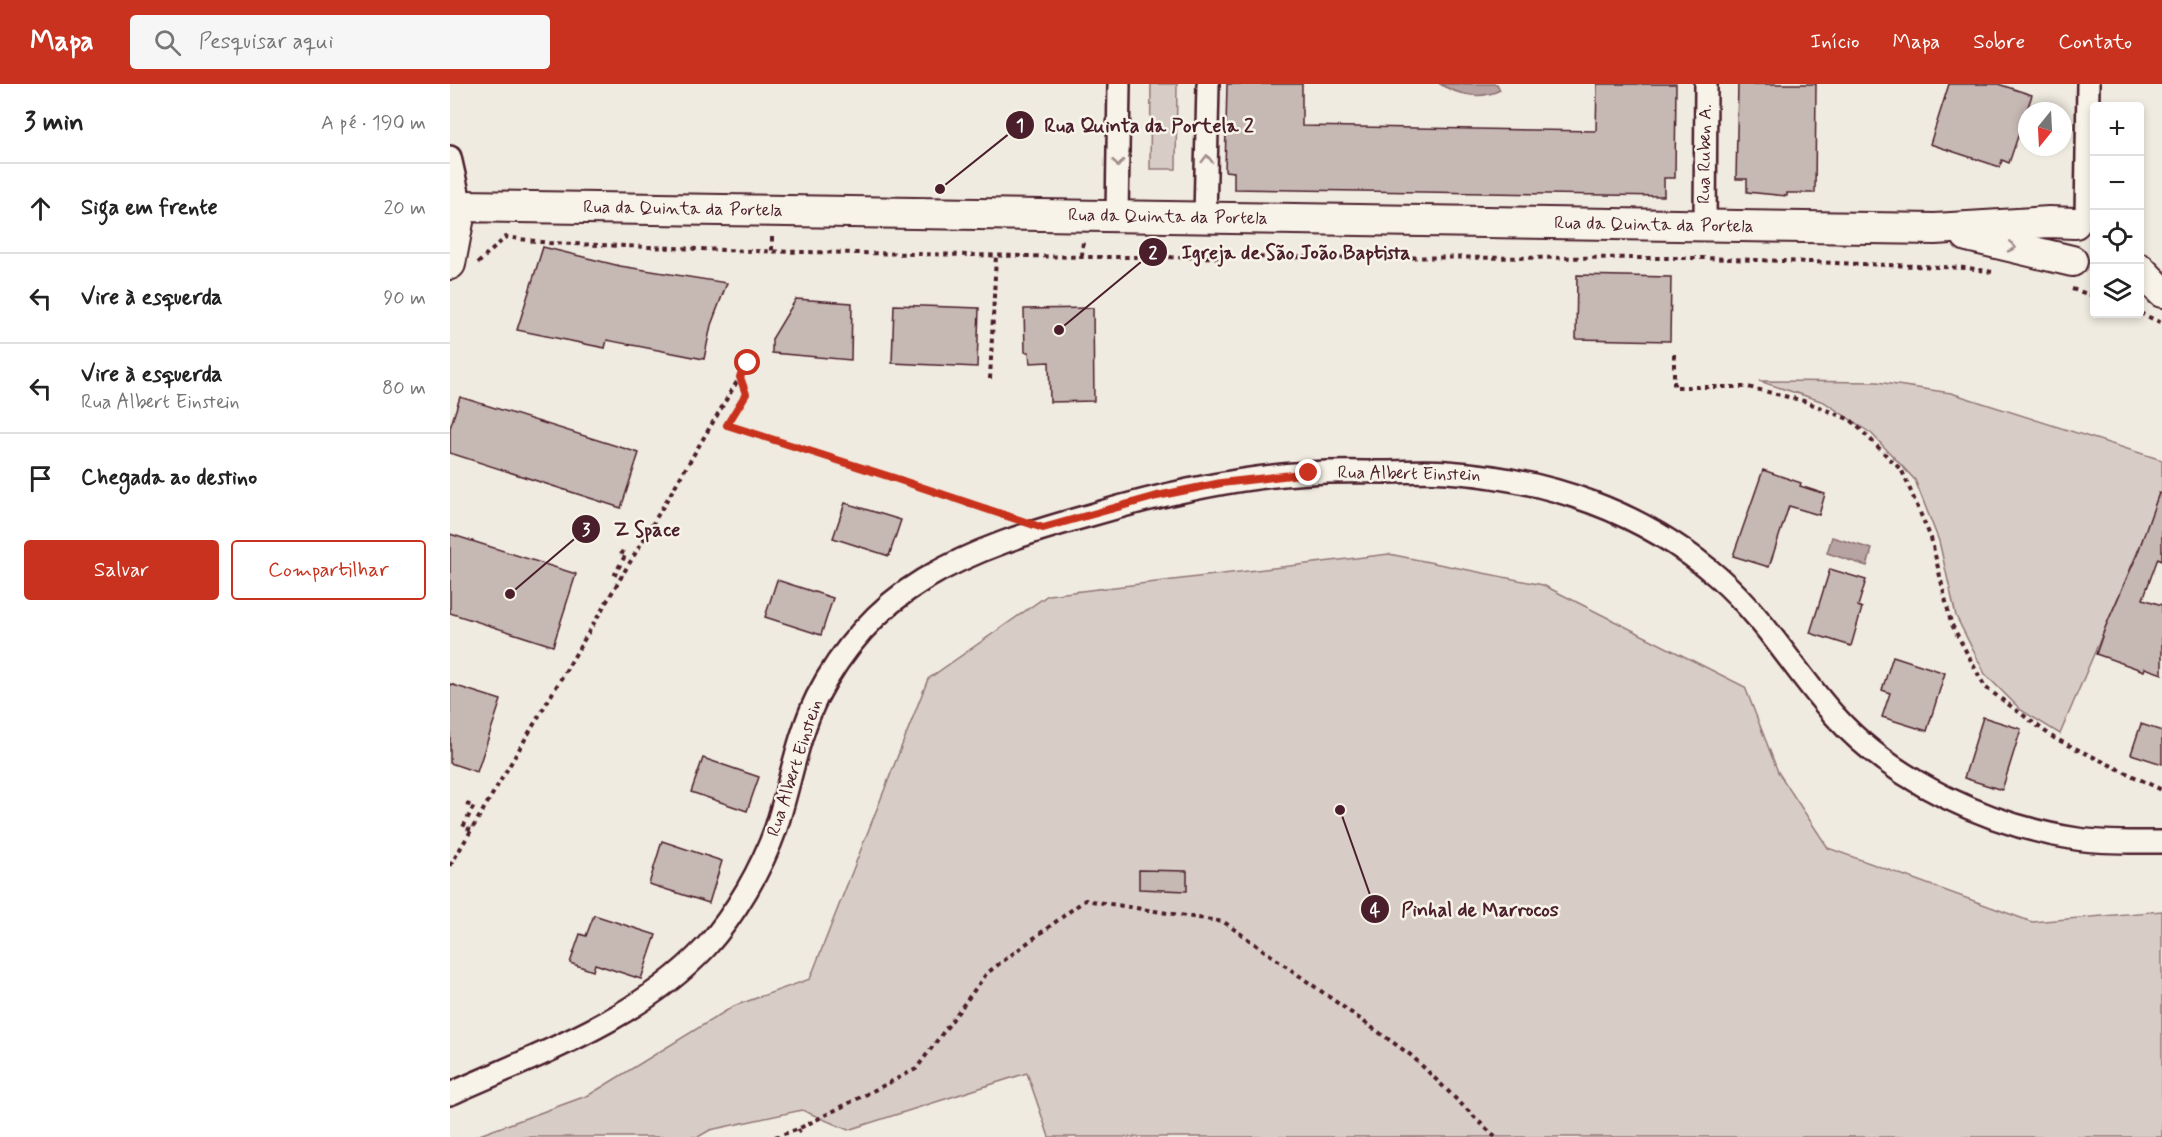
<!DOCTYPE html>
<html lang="pt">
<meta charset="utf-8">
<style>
body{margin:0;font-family:Mynerve,sans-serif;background:#f6f6f6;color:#222}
.controls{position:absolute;right:18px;top:18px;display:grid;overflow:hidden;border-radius:6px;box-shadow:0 3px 9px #0003}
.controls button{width:54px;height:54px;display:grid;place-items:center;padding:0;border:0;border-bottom:2px solid #e0e0e0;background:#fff;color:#222;font:30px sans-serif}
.compass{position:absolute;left:1568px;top:18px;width:54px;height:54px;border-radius:50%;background:#fff;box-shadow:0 3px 9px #0003;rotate:198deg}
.stop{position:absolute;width:18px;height:18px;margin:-14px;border:4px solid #c8321e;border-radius:50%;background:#fff}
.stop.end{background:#c8321e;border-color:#fff;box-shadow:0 2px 6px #0008}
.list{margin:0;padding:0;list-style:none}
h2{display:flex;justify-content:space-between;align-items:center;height:78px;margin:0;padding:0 24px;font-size:26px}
h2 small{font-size:20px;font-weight:400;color:#767676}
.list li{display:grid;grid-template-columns:39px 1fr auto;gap:18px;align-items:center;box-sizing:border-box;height:90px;padding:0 24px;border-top:2px solid #e0e0e0}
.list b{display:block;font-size:22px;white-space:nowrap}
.list p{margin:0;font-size:20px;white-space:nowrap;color:#767676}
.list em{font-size:20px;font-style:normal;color:#767676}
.actions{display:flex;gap:12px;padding:18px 24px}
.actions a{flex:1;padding:14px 0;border:2px solid #c8321e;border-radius:6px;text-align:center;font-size:21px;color:#c8321e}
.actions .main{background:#c8321e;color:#fff}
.icon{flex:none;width:33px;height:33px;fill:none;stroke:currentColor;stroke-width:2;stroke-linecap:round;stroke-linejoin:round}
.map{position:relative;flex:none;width:1712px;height:1053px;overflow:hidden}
header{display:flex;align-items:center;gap:36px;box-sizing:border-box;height:84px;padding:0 30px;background:#c8321e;color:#fff}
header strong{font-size:28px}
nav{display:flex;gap:33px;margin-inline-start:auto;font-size:21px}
.search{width:420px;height:54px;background:#f6f6f6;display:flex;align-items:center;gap:15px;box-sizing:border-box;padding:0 21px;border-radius:6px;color:#767676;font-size:22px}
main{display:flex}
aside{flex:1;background:#fff}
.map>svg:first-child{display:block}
.green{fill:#d8cdc6;stroke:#917678;stroke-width:1.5}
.water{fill:#b7a4a2;stroke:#8b6f72;stroke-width:1.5}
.building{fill:#c6b8b3;stroke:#4a1f2b;stroke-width:1.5}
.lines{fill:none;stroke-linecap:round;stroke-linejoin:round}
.street-casing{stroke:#4a1f2b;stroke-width:26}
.secondary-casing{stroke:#4a1f2b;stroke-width:34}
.path{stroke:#4a1f2b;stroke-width:4;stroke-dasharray:4.5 4.5;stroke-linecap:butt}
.street{stroke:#f7f3e8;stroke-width:21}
.secondary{stroke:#f7f3e8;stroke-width:30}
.oneway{stroke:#a0898a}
.route{stroke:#c8321e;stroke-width:8}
.labels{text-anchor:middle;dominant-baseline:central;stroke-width:5;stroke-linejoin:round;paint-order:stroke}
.street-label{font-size:18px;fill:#4a1f2b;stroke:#f7f3e8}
.leader{fill:none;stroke:#4a1f2b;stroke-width:2}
.callout-dot{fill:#4a1f2b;stroke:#f7f3e8;stroke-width:2}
.mark-label{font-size:18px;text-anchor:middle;font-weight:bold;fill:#fff}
.callout-label{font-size:20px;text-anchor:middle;font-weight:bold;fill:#4a1f2b;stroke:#f7f3e8;stroke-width:5;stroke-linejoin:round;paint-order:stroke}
</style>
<header>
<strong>Mapa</strong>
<div class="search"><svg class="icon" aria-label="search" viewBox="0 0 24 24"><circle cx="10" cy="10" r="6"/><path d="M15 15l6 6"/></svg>Pesquisar aqui</div>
<nav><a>Início</a><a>Mapa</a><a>Sobre</a><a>Contato</a></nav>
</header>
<main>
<aside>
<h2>3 min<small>A pé · 190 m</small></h2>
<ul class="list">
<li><svg class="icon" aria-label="ahead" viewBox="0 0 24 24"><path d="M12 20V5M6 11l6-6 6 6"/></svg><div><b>Siga em frente</b></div><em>20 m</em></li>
<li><svg class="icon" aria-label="left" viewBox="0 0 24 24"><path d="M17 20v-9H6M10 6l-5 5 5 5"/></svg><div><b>Vire à esquerda</b></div><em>90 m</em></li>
<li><svg class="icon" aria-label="left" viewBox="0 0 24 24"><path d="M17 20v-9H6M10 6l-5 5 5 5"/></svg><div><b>Vire à esquerda</b><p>Rua Albert Einstein</p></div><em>80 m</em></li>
<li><svg class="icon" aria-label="arrive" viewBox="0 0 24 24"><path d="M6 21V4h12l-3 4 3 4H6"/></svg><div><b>Chegada ao destino</b></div></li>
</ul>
<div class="actions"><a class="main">Salvar</a><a>Compartilhar</a></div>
</aside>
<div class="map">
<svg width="1712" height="1053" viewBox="0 0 1712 1053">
<rect width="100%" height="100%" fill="#f0ebe0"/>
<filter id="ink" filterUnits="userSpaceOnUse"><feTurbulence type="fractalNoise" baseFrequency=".0167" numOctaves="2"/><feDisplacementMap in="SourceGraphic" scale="12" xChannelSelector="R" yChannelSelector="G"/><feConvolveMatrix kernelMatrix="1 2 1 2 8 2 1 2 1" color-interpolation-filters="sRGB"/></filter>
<g filter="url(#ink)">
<!-- green -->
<g class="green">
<polygon points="701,0 727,0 726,85 700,85"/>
<polygon points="1309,297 1427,298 1501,309 1712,376 1712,410 1610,650 1571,626 1535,590 1506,532 1489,457 1465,396 1422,350 1374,318"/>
<polygon points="939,470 1093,501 1295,603 1328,688 1378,764 1582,838 1712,827 1712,1053 599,1053 577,989 398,1046 352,1026 260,1046 248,1053 24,1053 139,1011 284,922 360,895 478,595 598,511"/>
</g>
<!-- water -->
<g class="water">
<path d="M990 0H1047L1050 6C1031 16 1008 11 990 0Z"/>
<polygon points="1382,453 1422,465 1417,482 1377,469"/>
</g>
<!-- building -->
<g class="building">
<polygon points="777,0 852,0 852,42 1146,47 1147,0 1226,0 1225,94 1214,94 1214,112 784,105 784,88 775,87"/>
<polygon points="1288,0 1366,0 1365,109 1337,109 1337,112 1297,108 1297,95 1286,95"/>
<polygon points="1499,0 1548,0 1582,11 1559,79 1552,76 1550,83 1480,60"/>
<polygon points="93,163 170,182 277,199 261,241 254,275 157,256 155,264 67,246"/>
<polygon points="1127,191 1221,193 1220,257 1126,255"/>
<polygon points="346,215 402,219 401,276 322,269 322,255"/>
<polygon points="444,221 529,224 527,283 442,279"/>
<polygon points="643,224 644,317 600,318 599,278 580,279 579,268 575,268 574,225"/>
<polygon points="10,313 189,369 171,424 0,369 0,344"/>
<polygon points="1313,386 1351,399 1350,402 1375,410 1369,431 1339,422 1319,483 1283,472"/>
<polygon points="1709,409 1712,410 1712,476 1708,474 1693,515 1712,521 1712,590 1695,584 1694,587 1646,570 1655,544 1687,471"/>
<polygon points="395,419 451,436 439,472 383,454"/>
<polygon points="0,450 126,490 103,562 0,529"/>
<polygon points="1380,485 1416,496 1408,522 1412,524 1401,562 1360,549"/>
<polygon points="327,496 383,514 371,551 315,533"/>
<polygon points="1443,572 1495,589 1477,647 1432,633 1440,609 1432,606"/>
<polygon points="0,600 51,616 27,688 0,679"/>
<polygon points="1533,633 1571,645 1552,706 1514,694"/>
<polygon points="1691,640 1712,647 1712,680 1681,670"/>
<polygon points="253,674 309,693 297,727 241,708"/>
<polygon points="212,757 272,777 259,819 199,800"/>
<polygon points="689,786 737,787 737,807 689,805"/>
<polygon points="144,831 206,851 191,895 145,880 143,887 120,879 130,850 136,852"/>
</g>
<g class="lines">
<defs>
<g id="street">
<polyline points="0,73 11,122"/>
<polyline points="667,132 669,0"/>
<polyline points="755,134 758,0"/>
<polyline points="1636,135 1638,0"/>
<polyline points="1255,141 1256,0"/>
<path d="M0 1010C89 970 188 936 256 863 285 831 312 784 326 744 340 701 347 654 367 613 391 566 428 523 473 496 524 465 583 447 641 431 712 410 785 393 859 389 884 387 909 388 934 388 955 388 976 386 997 388 1097 395 1193 427 1269 494 1315 534 1345 588 1385 632 1444 698 1541 742 1627 755 1655 759 1684 758 1712 758"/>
</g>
<g id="secondary">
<polyline points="1517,152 1622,177"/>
<polyline points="0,180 11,122 1485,145 1599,138 1625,139"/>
<polyline points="1690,185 1712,208"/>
</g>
</defs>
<!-- street casing -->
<use href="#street" class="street-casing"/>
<!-- secondary casing -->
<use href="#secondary" class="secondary-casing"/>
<!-- path -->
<g class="path">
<polyline points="322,153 322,167"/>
<polyline points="632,172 633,156"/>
<polyline points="28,179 56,153 99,159 300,167 632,173 1254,174 1518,184 1542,188"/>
<polyline points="1622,205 1644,212"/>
<polyline points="1690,229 1712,239"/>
<polyline points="1224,270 1224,303 1298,303 1354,317 1401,336 1452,387 1481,454 1501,539 1535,603 1604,654 1712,706"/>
<polyline points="290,294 296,310 277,341 444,394 558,432"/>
<polyline points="540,295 546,171"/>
<polyline points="170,468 176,470 165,490 173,493"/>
<polyline points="16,720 24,722 13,743 21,746"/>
<polyline points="0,782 298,279"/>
<polyline points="348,1045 352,1053"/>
<polyline points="325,1053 348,1045 466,985 537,889 635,816 774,838 962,972 1045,1053"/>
</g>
<!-- street -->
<use href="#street" class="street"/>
<!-- secondary -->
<use href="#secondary" class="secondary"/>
</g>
<!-- one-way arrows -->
<defs><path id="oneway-chevron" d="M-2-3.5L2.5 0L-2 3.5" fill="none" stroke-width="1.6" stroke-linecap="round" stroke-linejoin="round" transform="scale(1.5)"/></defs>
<g class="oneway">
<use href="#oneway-chevron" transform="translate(757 75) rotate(-90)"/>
<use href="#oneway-chevron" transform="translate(668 79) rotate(91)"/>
<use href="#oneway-chevron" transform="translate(1562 163) rotate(13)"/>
</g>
</g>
<g class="lines" filter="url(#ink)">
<!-- route -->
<polyline class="route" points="298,279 290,293 296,310 277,341 444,394 593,444 707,412 771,399 859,389"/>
</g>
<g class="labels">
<!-- street labels -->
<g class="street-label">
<text transform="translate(1255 70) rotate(-89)">Rua Ruben A.</text>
<text transform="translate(233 125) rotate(1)">Rua da Quinta da Portela</text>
<text transform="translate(718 133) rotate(1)">Rua da Quinta da Portela</text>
<text transform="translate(1204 141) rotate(1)">Rua da Quinta da Portela</text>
<text transform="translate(959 390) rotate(1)">Rua Albert Einstein</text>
<text transform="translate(345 684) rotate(-72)">Rua Albert Einstein</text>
</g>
</g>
<!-- callouts -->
<path class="leader" d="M490 105L570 41M609 246L703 168M60 510L136 445M890 726L925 825"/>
<g class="callout-dot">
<circle cx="490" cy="105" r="6"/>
<circle cx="609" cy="246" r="6"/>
<circle cx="60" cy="510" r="6"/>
<circle cx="890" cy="726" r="6"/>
<circle cx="570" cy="41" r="15"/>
<circle cx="703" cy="168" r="15"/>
<circle cx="136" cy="445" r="15"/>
<circle cx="925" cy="825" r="15"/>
</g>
<g class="mark-label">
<text x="570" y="47">1</text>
<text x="703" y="174">2</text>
<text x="136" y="451">3</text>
<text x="925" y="832">4</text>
</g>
<g class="callout-label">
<text x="699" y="48">Rua Quinta da Portela 2</text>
<text x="846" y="175">Igreja de São João Baptista</text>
<text x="197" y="452">Z Space</text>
<text x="1030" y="832">Pinhal de Marrocos</text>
</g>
</svg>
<div class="controls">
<button>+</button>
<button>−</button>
<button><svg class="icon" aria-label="locate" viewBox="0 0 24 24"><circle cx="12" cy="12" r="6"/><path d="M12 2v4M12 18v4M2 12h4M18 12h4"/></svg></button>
<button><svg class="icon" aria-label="layers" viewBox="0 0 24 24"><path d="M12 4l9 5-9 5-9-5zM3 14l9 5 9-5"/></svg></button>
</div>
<svg class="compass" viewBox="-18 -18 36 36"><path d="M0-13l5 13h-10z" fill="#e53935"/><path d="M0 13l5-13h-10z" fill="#767676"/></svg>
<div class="stop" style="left:298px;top:279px"></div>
<div class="stop end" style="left:859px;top:389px"></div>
</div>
</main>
